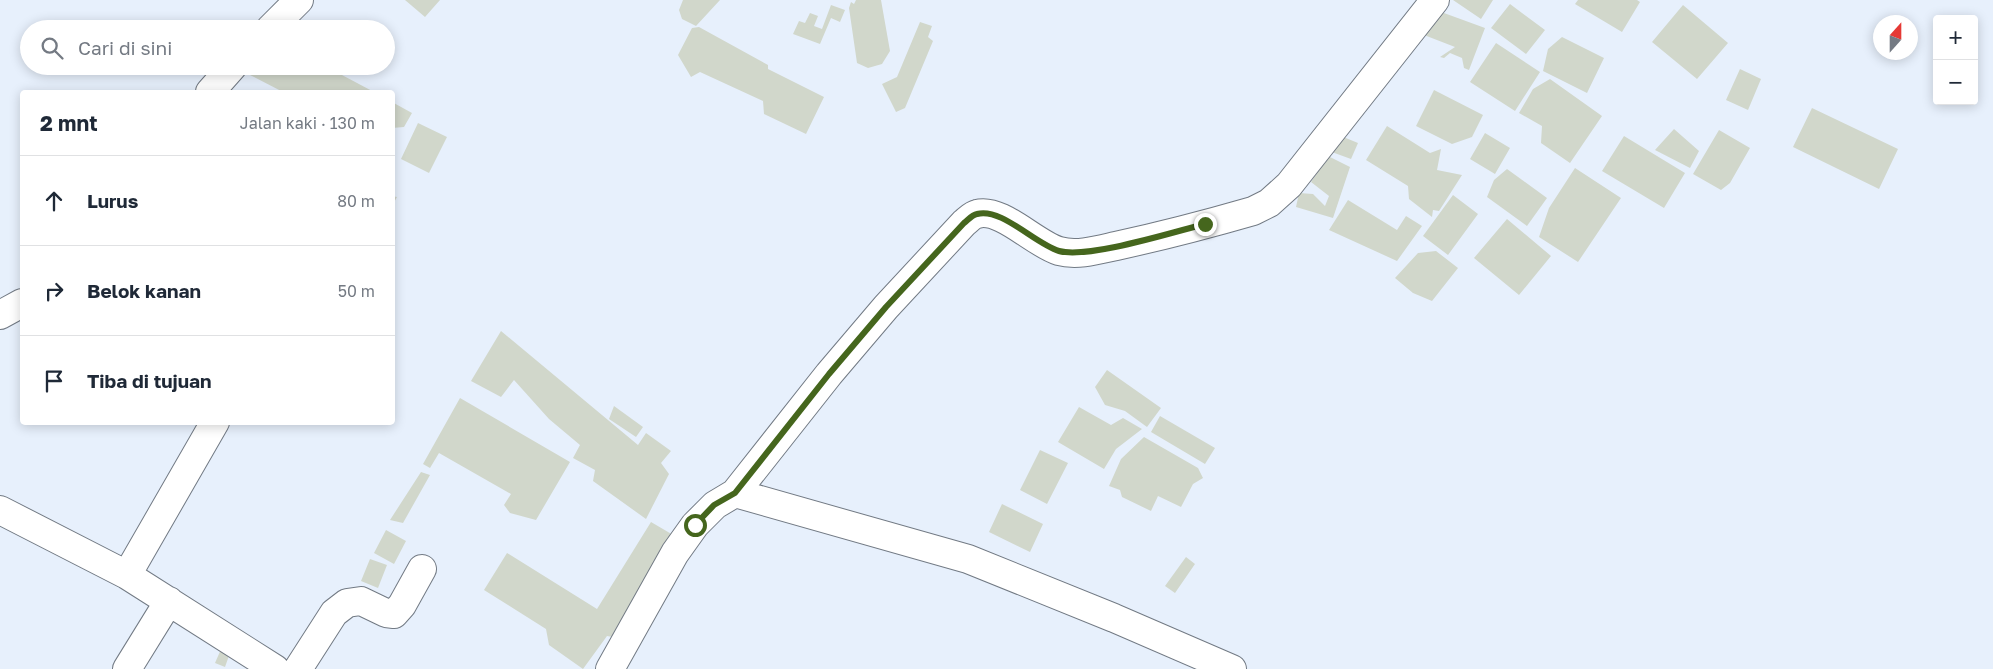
<!DOCTYPE html>
<html lang="id">
<head>
<meta charset="utf-8">
<style>
  :root { --surface:#fff; --page:#f2f2f3; --text:#1f2937; --muted:#747a83; --line:#e0e1e3 }
  body { margin:0; font-family:"Golos Text",sans-serif; background:var(--page); color:var(--text) }
  .controls { position:absolute; right:15px; top:15px; display:grid; overflow:hidden; border-radius:5px; box-shadow:0 2px 12px #0003 }
  .controls button { width:45px; height:45px; display:grid; place-items:center; padding:0; border:0; border-bottom:1px solid var(--line); background:var(--surface); color:var(--text); font:25px sans-serif }
  .compass { position:absolute; left:1873px; top:15px; width:45px; height:45px; border-radius:50%; background:var(--surface); box-shadow:0 2px 12px #0003; rotate:21deg }
  .stop { position:absolute; width:15px; height:15px; margin:-11px; border:4px solid #45661d; border-radius:50%; background:#fff }
  .stop.end { background:#45661d; border-color:#fff; box-shadow:0 1px 5px #0008 }
  .list { margin:0; padding:0; list-style:none }
  h2 { display:flex; justify-content:space-between; align-items:center; height:65px; margin:0; padding:0 20px; font-size:21px }
  h2 small { font-size:16px; font-weight:400; color:var(--muted) }
  .list li { display:grid; grid-template-columns:32px 1fr auto; gap:15px; align-items:center; box-sizing:border-box; height:90px; padding:0 20px; border-top:1px solid var(--line) }
  .list b { display:block; font-size:19px; white-space:nowrap }
  .list em { font-size:16px; font-style:normal; color:var(--muted) }
  .icon { flex:none; width:28px; height:28px; fill:none; stroke:currentColor; stroke-width:2; stroke-linecap:round; stroke-linejoin:round }
  .map { position:relative; flex:none; width:1993px; height:669px; overflow:hidden }
  .search { position:absolute; background:var(--surface); box-shadow:0 2px 12px #0003; left:20px; top:20px; width:375px; height:55px; display:flex; align-items:center; gap:12px; box-sizing:border-box; padding:0 18px; border-radius:28px; color:var(--muted); font-size:19px }
  .panel { position:absolute; background:var(--surface); box-shadow:0 2px 12px #0003; left:20px; top:90px; width:375px; height:335px; border-radius:5px }
  .map>svg:first-child { display:block }
  .building { fill:#d1d7cb }
  .lines { fill:none; stroke-linecap:round; stroke-linejoin:round }
  .minor-casing { stroke:#727a84; stroke-width:30 }
  .minor { stroke:#fff; stroke-width:28 }
  .route { stroke:#45661d; stroke-width:6 }
</style>
</head>
<body>
<div class="map">
<svg width="1993" height="669" viewBox="0 0 1993 669">
  <rect width="100%" height="100%" fill="#e7f0fc"/>
  <path class="building" d="M 405,0 L 440,0 L 425,17 Z
    M 683,0 L 720,0 L 696,26 L 682,19 L 679,10 Z
    M 856,0 L 881,0 L 890,51 L 882,64 L 868,68 L 857,63 L 849,8 L 851,2 L 854,4 Z
    M 1453,0 L 1493,0 L 1481,19 Z
    M 1578,0 L 1637,0 L 1640,2 L 1622,32 L 1575,4 Z
    M 1510,4 L 1545,30 L 1526,54 L 1491,28 Z
    M 831,5 L 845,10 L 840,22 L 831,18 L 820,44 L 793,34 L 799,21 L 805,23 L 810,13 L 818,16 L 814,26 L 822,29 Z
    M 1683,5 L 1728,43 L 1697,79 L 1652,42 Z
    M 1433,9 L 1485,28 L 1469,70 L 1464,68 L 1462,58 L 1450,53 L 1444,58 L 1440,57 L 1455,47 L 1424,35 Z
    M 920,22 L 932,26 L 928,37 L 933,41 L 905,108 L 896,112 L 882,84 L 897,77 Z
    M 699,27 L 768,65 L 768,69 L 824,97 L 806,134 L 764,114 L 763,101 L 700,72 L 691,77 L 678,55 L 692,28 Z
    M 1562,37 L 1604,58 L 1587,93 L 1543,71 L 1548,49 Z
    M 1496,43 L 1540,72 L 1515,111 L 1470,82 Z
    M 253,66 L 325,66 L 374,92 L 283,92 L 248,74 Z
    M 1740,69 L 1761,79 L 1748,110 L 1726,100 Z
    M 1550,79 L 1602,116 L 1570,163 L 1541,143 L 1542,126 L 1519,113 L 1533,89 Z
    M 1434,90 L 1483,115 L 1472,137 L 1452,144 L 1416,126 Z
    M 392,102 L 412,113 L 404,127 L 392,128 Z
    M 1812,108 L 1898,149 L 1879,189 L 1793,147 Z
    M 418,123 L 447,137 L 429,173 L 401,159 Z
    M 1387,126 L 1430,153 L 1441,149 L 1437,170 L 1462,175 L 1439,211 L 1433,210 L 1432,217 L 1409,199 L 1408,186 L 1366,160 Z
    M 1674,129 L 1699,151 L 1690,168 L 1655,150 Z
    M 1719,130 L 1750,148 L 1730,183 L 1721,190 L 1693,174 Z
    M 1485,133 L 1510,148 L 1495,174 L 1470,159 Z
    M 1336,134 L 1358,143 L 1351,159 L 1329,151 Z
    M 1624,136 L 1685,173 L 1664,208 L 1602,171 Z
    M 1328,156 L 1350,167 L 1333,218 L 1296,207 L 1299,193 L 1313,194 L 1325,206 L 1329,196 L 1311,182 Z
    M 1575,168 L 1621,198 L 1578,262 L 1539,237 L 1549,208 Z
    M 1507,169 L 1547,198 L 1527,226 L 1487,197 L 1494,180 Z
    M 1453,195 L 1478,214 L 1448,255 L 1423,236 Z
    M 392,196 L 397,197 L 392,206 Z
    M 1348,200 L 1397,230 L 1406,216 L 1422,226 L 1397,261 L 1329,230 Z
    M 1507,219 L 1551,256 L 1519,295 L 1474,258 Z
    M 1436,251 L 1458,268 L 1432,301 L 1413,293 L 1395,278 L 1418,253 Z
    M 501,331 L 638,445 L 646,433 L 671,451 L 661,463 L 669,474 L 646,519 L 593,481 L 595,470 L 573,458 L 580,445 L 549,419 L 514,380 L 501,397 L 471,381 Z
    M 1107,370 L 1161,408 L 1147,427 L 1125,411 L 1105,405 L 1095,387 Z
    M 460,398 L 570,462 L 536,520 L 510,513 L 504,505 L 511,494 L 439,453 L 430,468 L 423,464 Z
    M 614,406 L 643,427 L 636,437 L 609,419 Z
    M 1079,407 L 1111,425 L 1123,418 L 1142,429 L 1116,449 L 1104,469 L 1058,442 Z
    M 1160,416 L 1215,448 L 1205,464 L 1151,432 Z
    M 1144,437 L 1198,468 L 1203,478 L 1193,484 L 1181,507 L 1158,496 L 1151,511 L 1122,497 L 1120,490 L 1109,486 L 1121,459 Z
    M 1040,450 L 1068,463 L 1047,504 L 1020,490 Z
    M 421,472 L 430,475 L 403,523 L 390,520 Z
    M 1002,504 L 1043,524 L 1030,552 L 989,532 Z
    M 651,522 L 680,539 L 618,638 L 607,636 L 583,669 L 549,645 L 546,629 L 484,590 L 507,553 L 597,609 Z
    M 386,530 L 406,541 L 394,564 L 374,553 Z
    M 1186,557 L 1195,564 L 1175,593 L 1165,586 Z
    M 370,559 L 387,565 L 378,588 L 361,581 Z
    M 222,647 L 231,650 L 225,667 L 215,663 Z"/>
  <g class="lines">
    <g class="minor-casing">
      <path id="minor" d="M 270,29 L 299,0
        M 210,92 L 233,66
        M 0,315 L 22,303
        M 735,493 L 968,559 L 1114,618 L 1232,669
        M 0,510 L 127,575 L 275,669
        M 127,575 L 215,422
        M 127,669 L 169,601
        M 298,669 L 334,613 L 347,603 L 361,601 L 386,613 L 394,614 L 402,605 L 422,569
        M 610,669 L 675,553 L 695,525 L 715,505 L 735,493 L 829,374 L 886,307 L 964,223 C 968,220 972,215 977,214 C 1001,207 1035,244 1059,251 C 1077,256 1098,250 1116,246 C 1162,236 1208,224 1253,211 L 1269,203 L 1289,185 L 1435,0"/>
    </g>
    <use href="#minor" class="minor"/>
  </g>
  <g class="lines">
    <path class="route" d="M 695,525 L 714,505 L 735,493 L 829,374 L 886,307 L 964,223 C 968,220 972,215 977,214 C 1001,207 1035,244 1059,251 C 1088,259 1173,232 1205,224"/>
  </g>
</svg>
<div class="controls">
<button>+</button>
<button>−</button>
</div>
<svg class="compass" viewBox="-18 -18 36 36"><path d="M0-13l5 13h-10z" fill="#e53935"/><path d="M0 13l5-13h-10z" fill="#747a83"/></svg>
<div class="stop" style="left:695px;top:525px"></div>
<div class="stop end" style="left:1205px;top:224px"></div>
<div class="search"><svg class="icon" aria-label="search" viewBox="0 0 24 24"><circle cx="10" cy="10" r="6"/><path d="M15 15l6 6"/></svg>Cari di sini</div>
<section class="panel">
<h2>2 mnt<small>Jalan kaki · 130 m</small></h2>
<ul class="list">
<li><svg class="icon" aria-label="ahead" viewBox="0 0 24 24"><path d="M12 20V5M6 11l6-6 6 6"/></svg><div><b>Lurus</b></div><em>80 m</em></li>
<li><svg class="icon" aria-label="right" viewBox="0 0 24 24"><path d="M7 20v-9h11M14 6l5 5-5 5"/></svg><div><b>Belok kanan</b></div><em>50 m</em></li>
<li><svg class="icon" aria-label="arrive" viewBox="0 0 24 24"><path d="M6 21V4h12l-3 4 3 4H6"/></svg><div><b>Tiba di tujuan</b></div></li>
</ul>
</section>
</div>
</body>
</html>
